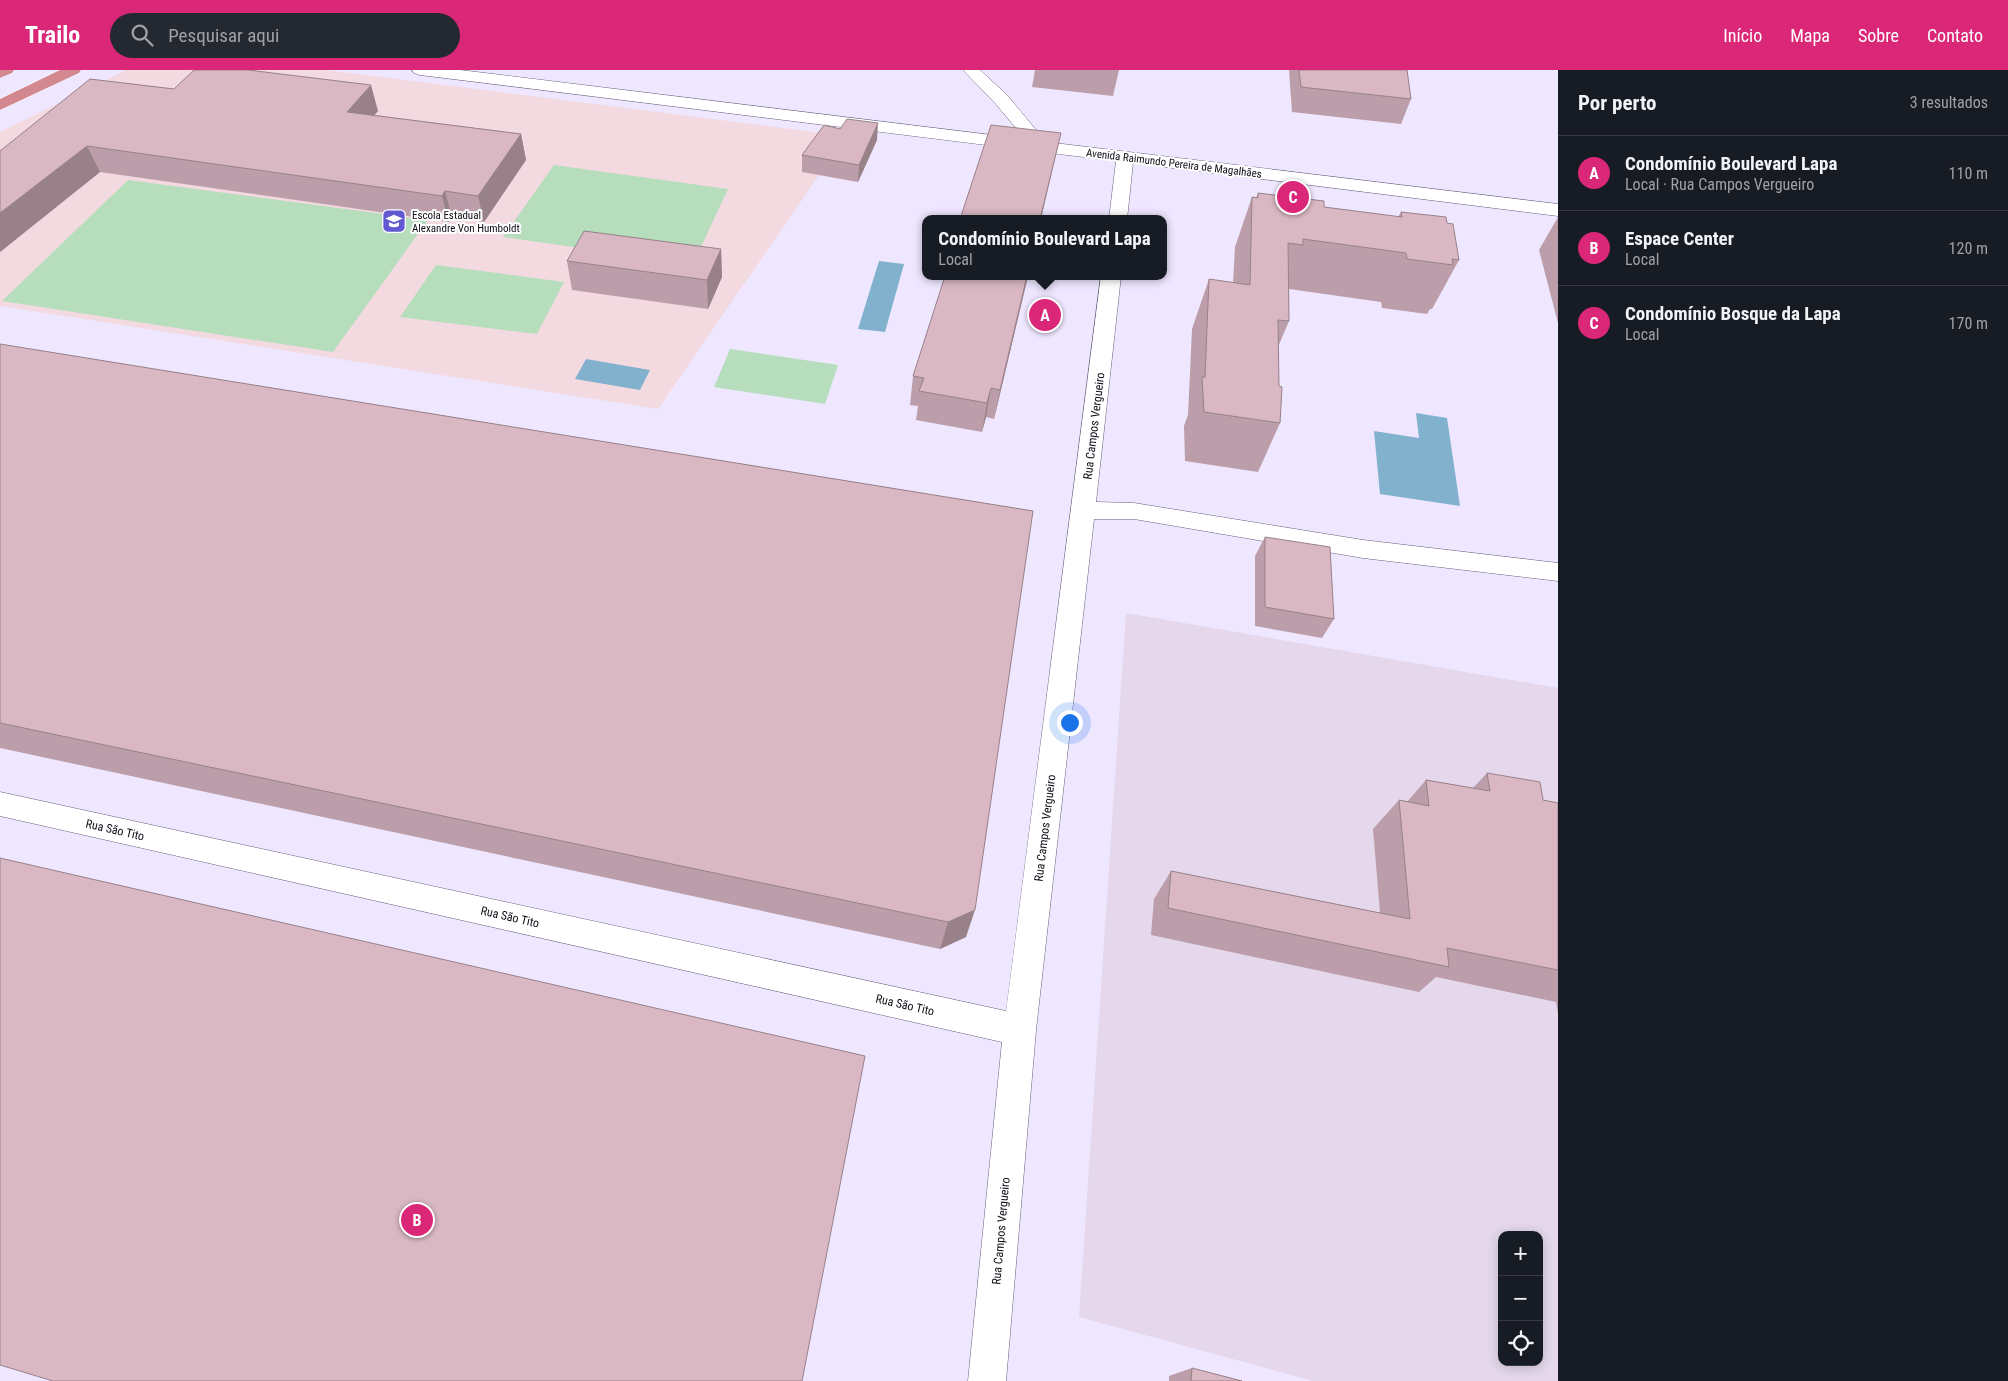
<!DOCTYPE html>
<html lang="pt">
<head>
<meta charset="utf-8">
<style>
  :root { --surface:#171b24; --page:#242831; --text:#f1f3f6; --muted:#9ea1a6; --line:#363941; --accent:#db2777 }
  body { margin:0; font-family:"Roboto Condensed",sans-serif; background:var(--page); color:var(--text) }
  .controls { position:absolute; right:15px; bottom:15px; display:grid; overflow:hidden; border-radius:10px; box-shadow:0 2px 12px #0003 }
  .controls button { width:45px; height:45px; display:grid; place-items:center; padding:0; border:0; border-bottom:1px solid var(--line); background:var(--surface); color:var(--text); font:25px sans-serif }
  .you { position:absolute; left:1069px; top:652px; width:18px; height:18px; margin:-12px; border:4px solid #fff; border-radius:50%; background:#1a73e8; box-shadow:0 0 0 8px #1a73e833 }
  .badge { display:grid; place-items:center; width:32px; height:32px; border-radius:50%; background:var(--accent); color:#fff; font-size:16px; font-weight:700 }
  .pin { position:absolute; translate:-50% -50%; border:2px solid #fff; box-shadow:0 1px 5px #0006 }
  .popup { position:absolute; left:922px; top:145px; width:245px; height:65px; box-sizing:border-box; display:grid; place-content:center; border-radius:10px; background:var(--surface); filter:drop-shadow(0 1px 4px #0005); font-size:16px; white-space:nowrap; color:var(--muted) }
  .popup b { font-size:19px; color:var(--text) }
  .popup::after { content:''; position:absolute; left:50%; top:100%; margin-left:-10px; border:10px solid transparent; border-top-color:var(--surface) }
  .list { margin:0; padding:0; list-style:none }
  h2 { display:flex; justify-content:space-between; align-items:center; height:65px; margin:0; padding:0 20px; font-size:21px }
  h2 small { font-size:16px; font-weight:400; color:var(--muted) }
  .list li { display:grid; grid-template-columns:32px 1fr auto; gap:15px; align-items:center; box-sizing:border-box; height:75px; padding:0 20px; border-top:1px solid var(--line) }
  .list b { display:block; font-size:19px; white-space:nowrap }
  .list p { margin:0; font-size:16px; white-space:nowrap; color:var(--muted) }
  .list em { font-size:16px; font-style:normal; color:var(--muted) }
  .icon { flex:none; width:28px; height:28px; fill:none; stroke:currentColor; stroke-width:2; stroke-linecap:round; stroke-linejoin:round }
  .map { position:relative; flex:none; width:1558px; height:1311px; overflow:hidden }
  header { display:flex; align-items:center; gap:30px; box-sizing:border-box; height:70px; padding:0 25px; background:var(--accent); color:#fff }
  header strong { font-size:24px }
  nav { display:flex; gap:28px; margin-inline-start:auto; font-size:18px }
  .search { width:350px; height:45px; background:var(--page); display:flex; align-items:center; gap:12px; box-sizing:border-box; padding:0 18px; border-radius:28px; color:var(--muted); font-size:19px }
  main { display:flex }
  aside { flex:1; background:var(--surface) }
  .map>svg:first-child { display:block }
  .industrial { fill:#e5d8ec; fill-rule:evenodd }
  .education { fill:#f3dae1 }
  .green { fill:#b6ddbc }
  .water { fill:#81b1cc }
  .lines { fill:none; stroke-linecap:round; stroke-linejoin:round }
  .minor-casing { stroke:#665e78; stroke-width:1 }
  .highway-casing { stroke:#fff; stroke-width:1 }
  .minor { fill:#fff; fill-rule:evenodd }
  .highway { fill:#d38890; fill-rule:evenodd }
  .wall { fill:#bb9ea9 }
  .shaded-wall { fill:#988189 }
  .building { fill:#d9b8c4; stroke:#988189 }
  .labels { text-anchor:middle; stroke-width:4; stroke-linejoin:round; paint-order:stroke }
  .far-street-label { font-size:11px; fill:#0f0c15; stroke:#fff }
  .far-poi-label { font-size:11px; fill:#0f0c15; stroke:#fff; text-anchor:start }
  .street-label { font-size:12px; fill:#0f0c15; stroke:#fff }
</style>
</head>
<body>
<header>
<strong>Trailo</strong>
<div class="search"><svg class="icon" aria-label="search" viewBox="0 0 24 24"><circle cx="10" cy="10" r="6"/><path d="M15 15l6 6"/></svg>Pesquisar aqui</div>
<nav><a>Início</a><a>Mapa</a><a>Sobre</a><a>Contato</a></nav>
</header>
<main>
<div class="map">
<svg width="1558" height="1311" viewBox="0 0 1558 1311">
  <rect width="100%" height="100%" fill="#eee7ff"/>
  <path class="industrial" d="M 1126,543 L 1558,618 L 1558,1311 L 1313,1311 L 1079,1247 ZM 1502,1165 L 1539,1165 L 1539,1292 L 1502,1292 Z"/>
  <path class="education" d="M 126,0 L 327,0 L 846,66 L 658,339 L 0,236 L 0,62 Z"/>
  <path class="green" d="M 554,95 L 728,119 L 693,194 L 503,167 Z
    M 128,110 L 428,150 L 333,282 L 2,231 Z
    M 436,195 L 564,212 L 537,264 L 400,247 Z
    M 730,279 L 838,295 L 825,334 L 714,317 Z"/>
  <path class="water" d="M 879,191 L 904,194 L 885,262 L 858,259 Z
    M 586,289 L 650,300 L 640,320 L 575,309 Z
    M 1416,343 L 1447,348 L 1460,436 L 1380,424 L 1374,361 L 1419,368 Z"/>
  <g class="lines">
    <g class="minor-casing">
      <path id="minor" d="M 412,0 L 460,0 L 1025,69 L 995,33 L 963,0 L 980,0 L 1007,25 L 1046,72 L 1558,134 L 1558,146 L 1133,93 L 1127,149 L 1109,149 L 1116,91 L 420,5 L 414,3 Z
        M 1101,206 L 1121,206 L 1096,432 L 1134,433 L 1363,470 L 1558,493 L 1558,511 L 1363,488 L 1134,449 L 1094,449 L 1036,960 L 1006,1311 L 968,1311 L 1002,972 L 0,746 L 0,722 L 1006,941 Z"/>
    </g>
    <g class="highway-casing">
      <path id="highway" d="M 0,0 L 14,0 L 12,3 L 0,8 Z
        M 60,0 L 81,0 L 79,3 L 0,40 L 0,29 Z"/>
    </g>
    <use href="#minor" class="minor"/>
    <use href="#highway" class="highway"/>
  </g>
  <path class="wall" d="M 1035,0 L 1119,0 L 1113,26 L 1032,17 Z
    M 1289,0 L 1407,0 L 1411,29 L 1401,54 L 1292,42 Z
    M 90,9 L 174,19 L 378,41 L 374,45 L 521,64 L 526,90 L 484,152 L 452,147 L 449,152 L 100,102 L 0,182 Z
    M 877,70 L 858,112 L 802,102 L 802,85 Z
    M 1258,123 L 1324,137 L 1398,147 L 1401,142 L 1447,153 L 1459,190 L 1432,239 L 1430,239 L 1427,244 L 1382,238 L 1381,232 L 1289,219 L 1289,251 L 1278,277 L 1280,353 L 1258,402 L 1185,391 L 1184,356 L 1188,345 L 1192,259 L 1209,209 L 1233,213 L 1235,177 L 1252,127 L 1256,128 Z
    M 1558,147 L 1558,253 L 1539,180 Z
    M 721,179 L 722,207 L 708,239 L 572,220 L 567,191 Z
    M 1028,206 L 994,349 L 986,347 L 982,362 L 916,350 L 918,336 L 910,335 L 913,306 Z
    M 0,274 L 1033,441 L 966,867 L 940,879 L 0,678 Z
    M 1265,467 L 1334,549 L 1322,568 L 1255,556 L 1255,486 Z
    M 1487,703 L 1543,730 L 1558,733 L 1558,944 L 1556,932 L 1436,907 L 1419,922 L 1151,865 L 1154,829 L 1171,801 L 1380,843 L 1373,759 L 1399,730 L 1407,732 L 1426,710 L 1473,718 Z
    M 1192,1298 L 1242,1311 L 1169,1311 L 1169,1306 Z"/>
  <path class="shaded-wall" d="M 371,15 L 378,41 L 355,67 L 347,42 Z
    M 878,53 L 877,70 L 858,112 L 859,95 Z
    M 1061,63 L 1041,149 L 1040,149 Z
    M 521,64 L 526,90 L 484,152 L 478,126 Z
    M 87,76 L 100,102 L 0,182 L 0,143 Z
    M 445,121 L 452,147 L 449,152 L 442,126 Z
    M 721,179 L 722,207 L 708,239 L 707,210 Z
    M 1027,206 L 1028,206 L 994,349 L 1000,320 Z
    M 991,318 L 986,347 L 982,362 L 987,333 Z
    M 975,840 L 966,867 L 940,879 L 948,852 Z"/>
  <path class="building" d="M 194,0 L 248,0 L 371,15 L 347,42 L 521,64 L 478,126 L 445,121 L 442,126 L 87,76 L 0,143 L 0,81 L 90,9 L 174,19 Z
    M 1299,0 L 1407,0 L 1411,29 L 1301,17 Z
    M 847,49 L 878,53 L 859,95 L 802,85 L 824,55 L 840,59 Z
    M 991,55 L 1061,63 L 1040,149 L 960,149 Z
    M 1258,123 L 1324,131 L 1324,137 L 1402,147 L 1401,142 L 1446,147 L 1447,153 L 1453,154 L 1459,190 L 1452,189 L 1453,195 L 1407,189 L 1406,183 L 1303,169 L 1303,175 L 1288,173 L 1289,251 L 1278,250 L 1279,316 L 1282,317 L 1280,353 L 1204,342 L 1202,307 L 1205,307 L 1209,209 L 1250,215 L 1252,127 L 1258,128 Z
    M 584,161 L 721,179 L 707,210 L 567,191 Z
    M 945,206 L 1027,206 L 1000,320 L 991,318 L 987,333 L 919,321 L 924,308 L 913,306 Z
    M 0,274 L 1033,441 L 975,840 L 948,852 L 0,653 Z
    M 1265,467 L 1330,477 L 1334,549 L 1265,537 Z
    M 1487,703 L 1540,712 L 1543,730 L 1558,733 L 1558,900 L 1447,878 L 1449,897 L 1168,838 L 1171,801 L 1410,849 L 1399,730 L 1429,736 L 1426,710 L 1490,721 Z
    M 0,788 L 865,986 L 802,1311 L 53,1311 L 0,1295 Z
    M 1192,1298 L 1242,1311 L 1191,1311 Z"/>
  <defs>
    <g id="school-square" transform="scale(1.25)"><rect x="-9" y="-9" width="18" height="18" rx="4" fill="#6259d2" stroke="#fff"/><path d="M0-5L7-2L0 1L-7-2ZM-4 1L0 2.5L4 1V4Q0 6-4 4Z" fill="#fff"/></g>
  </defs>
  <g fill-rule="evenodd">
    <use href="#school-square" x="394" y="151"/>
  </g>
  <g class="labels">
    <g class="far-street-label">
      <text transform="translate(1174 93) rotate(7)" y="4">Avenida Raimundo Pereira de Magalhães</text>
    </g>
    <g class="far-poi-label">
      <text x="412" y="149">Escola Estadual<tspan x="412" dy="13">Alexandre Von Humboldt</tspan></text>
    </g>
    <g class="street-label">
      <text transform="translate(1094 356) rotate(-83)" y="4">Rua Campos Vergueiro</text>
      <text transform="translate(1045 758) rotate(-83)" y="4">Rua Campos Vergueiro</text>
      <text transform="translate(115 760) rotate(13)" y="4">Rua São Tito</text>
      <text transform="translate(510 847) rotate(13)" y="4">Rua São Tito</text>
      <text transform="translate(905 935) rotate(13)" y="4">Rua São Tito</text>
      <text transform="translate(1001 1161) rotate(-85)" y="4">Rua Campos Vergueiro</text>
    </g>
  </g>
</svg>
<div class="controls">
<button>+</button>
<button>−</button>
<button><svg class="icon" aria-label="locate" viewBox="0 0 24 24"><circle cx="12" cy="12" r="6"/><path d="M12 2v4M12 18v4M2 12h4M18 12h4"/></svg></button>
</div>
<div class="you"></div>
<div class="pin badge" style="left:1045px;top:245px">A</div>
<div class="popup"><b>Condomínio Boulevard Lapa</b>Local</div>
<div class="pin badge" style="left:417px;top:1150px">B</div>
<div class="pin badge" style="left:1293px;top:127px">C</div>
</div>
<aside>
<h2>Por perto<small>3 resultados</small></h2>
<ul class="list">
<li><span class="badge">A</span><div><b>Condomínio Boulevard Lapa</b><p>Local · Rua Campos Vergueiro</p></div><em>110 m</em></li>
<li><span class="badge">B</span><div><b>Espace Center</b><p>Local</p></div><em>120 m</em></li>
<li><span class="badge">C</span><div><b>Condomínio Bosque da Lapa</b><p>Local</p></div><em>170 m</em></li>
</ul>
</aside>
</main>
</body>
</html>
